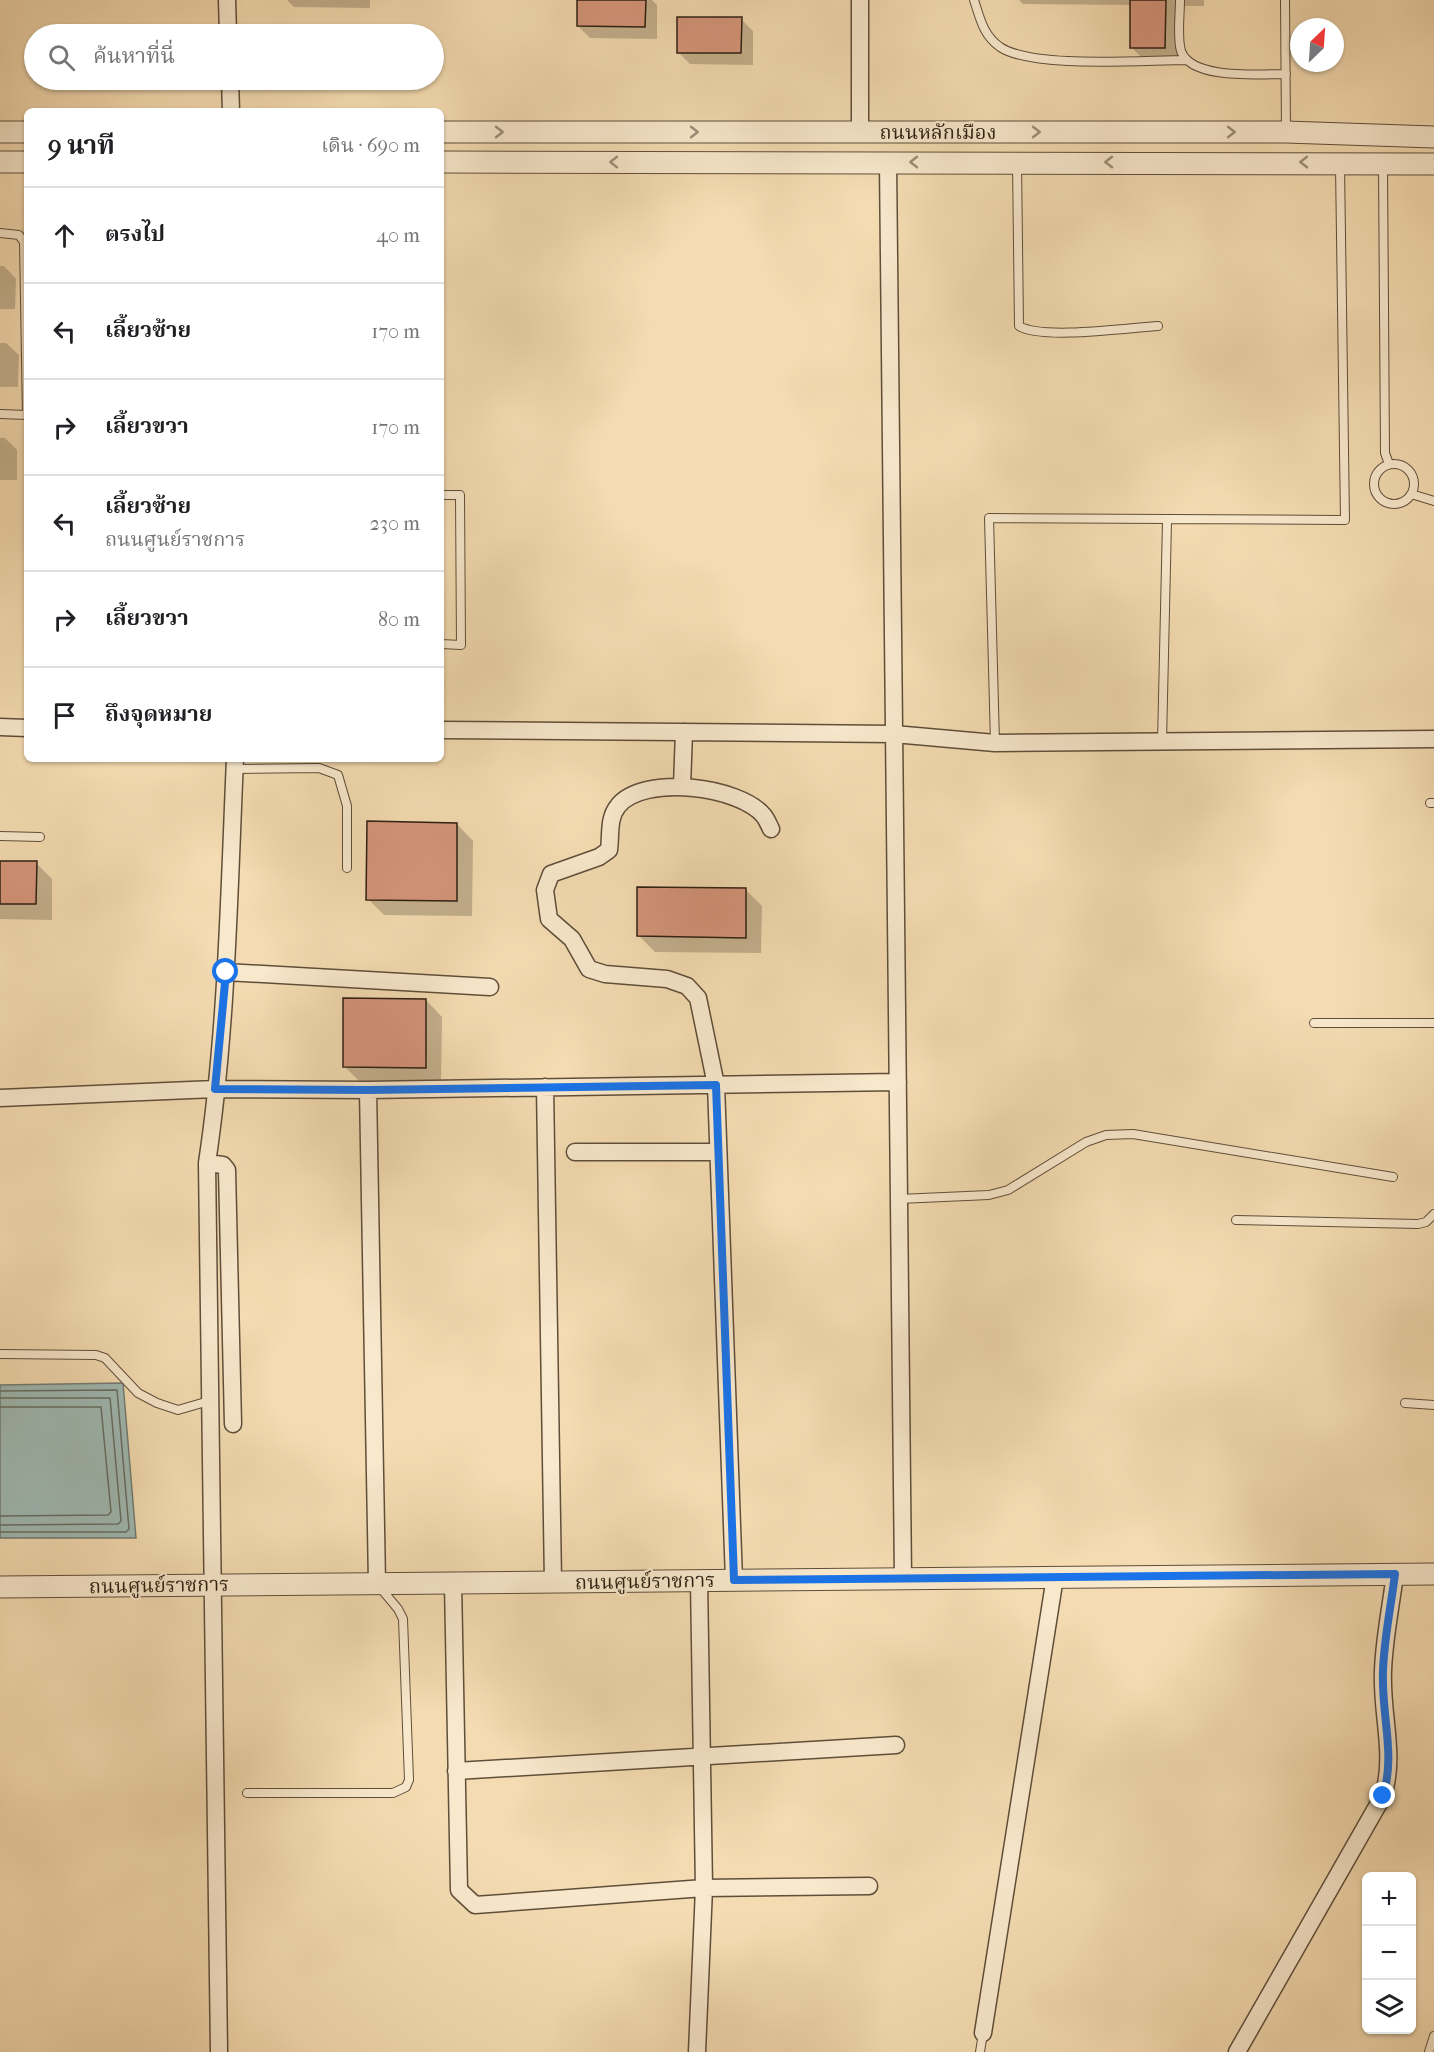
<!DOCTYPE html>
<html lang="th">
<head>
<meta charset="utf-8">
<style>
  :root { --surface:#fff; --page:#f6f6f6; --text:#202124; --muted:#757577; --line:#e0e0e0 }
  body { margin:0; font-family:"IM FELL French Canon","Noto Serif Thai",serif; background:var(--page); color:var(--text) }
  .controls { position:absolute; right:18px; bottom:18px; display:grid; overflow:hidden; border-radius:9px; box-shadow:0 2px 4px #0004 }
  .controls button { width:54px; height:54px; display:grid; place-items:center; padding:0; border:0; border-bottom:2px solid var(--line); background:var(--surface); color:var(--text); font:30px sans-serif }
  .compass { position:absolute; left:1290px; top:18px; width:54px; height:54px; border-radius:50%; background:var(--surface); box-shadow:0 2px 4px #0004; rotate:25deg }
  .stop { position:absolute; width:18px; height:18px; margin:-14px; border:4px solid #1a73e8; border-radius:50%; background:#fff }
  .stop.end { background:#1a73e8; border-color:#fff; box-shadow:0 2px 6px #0008 }
  .list { margin:0; padding:0; list-style:none }
  h2 { display:flex; justify-content:space-between; align-items:center; height:78px; margin:0; padding:0 24px; font-size:26px }
  h2 small { font-size:20px; font-weight:400; color:var(--muted) }
  .list li { display:grid; grid-template-columns:39px 1fr auto; gap:18px; align-items:center; box-sizing:border-box; height:96px; padding:0 24px; border-top:2px solid var(--line) }
  .list b { display:block; font-size:22px; white-space:nowrap }
  .list p { margin:0; font-size:20px; white-space:nowrap; color:var(--muted) }
  .list em { font-size:20px; font-style:normal; color:var(--muted) }
  .icon { flex:none; width:33px; height:33px; fill:none; stroke:currentColor; stroke-width:2; stroke-linecap:round; stroke-linejoin:round }
  .map { position:relative; flex:none; width:1434px; height:2052px; overflow:hidden }
  .search { position:absolute; background:var(--surface); box-shadow:0 2px 4px #0004; left:24px; top:24px; width:420px; height:66px; display:flex; align-items:center; gap:15px; box-sizing:border-box; padding:0 21px; border-radius:33px; color:var(--muted); font-size:22px }
  .panel { position:absolute; background:var(--surface); box-shadow:0 2px 4px #0004; left:24px; top:108px; width:420px; height:654px; border-radius:9px }
  .map>svg:first-child { display:block }
  .water { fill:#9eb9b3; stroke:#717b73; stroke-width:1.5 }
  .shadow { fill:#0003 }
  .lines { fill:none; stroke-linecap:round; stroke-linejoin:round }
  .shore { stroke:#666c62; stroke-width:1.5 }
  .building { fill:#d5957a; stroke:#2d1f12; stroke-width:1.5 }
  .service-casing { stroke:#5f4e3a; stroke-width:10 }
  .minor-casing { stroke:#5f4e3a; stroke-width:19 }
  .tertiary-casing { stroke:#5f4e3a; stroke-width:23 }
  .service { stroke:#f8e8cc; stroke-width:8 }
  .minor { stroke:#f8e8cc; stroke-width:16 }
  .tertiary { stroke:#f8e8cc; stroke-width:21 }
  .oneway { stroke:#9d8e78 }
  .route { stroke:#1a73e8; stroke-width:8 }
  .labels { text-anchor:middle; stroke-width:4.5; stroke-linejoin:round; paint-order:stroke }
  .street-label { font-size:20px; fill:#2d1f12; stroke:#f8e8cc }
</style>
</head>
<body>
<div class="map">
<svg width="1434" height="2052" viewBox="0 0 1434 2052">
  <rect width="100%" height="100%" fill="#f4dbb1"/>
  <filter id="stains"><feTurbulence type="fractalNoise" baseFrequency=".00333" numOctaves="4"/><feColorMatrix values="0 0 0 0 .2 0 0 0 0 .09 0 0 0 0 .02 0 0 0 .5 -.17"/></filter>
  <radialGradient id="worn" r=".72"><stop offset=".6" stop-color="#630" stop-opacity="0"/><stop offset="1" stop-color="#630" stop-opacity=".3"/></radialGradient>
  <path class="water" d="M 123,1383 L 136,1538 L 0,1538 L 0,1385 Z"/>
  <path class="shadow" d="M 287,0 L 370,0 L 370,8 L 294,7 Z
    M 578,0 L 652,0 L 657,5 L 657,39 L 590,38 L 578,26 Z
    M 1019,0 L 1204,0 L 1204,6 L 1181,6 L 1181,64 L 1147,63 L 1131,47 L 1131,5 L 1023,4 Z
    M 741,19 L 753,31 L 753,65 L 690,64 L 678,52 Z
    M 0,266 L 4,266 L 16,279 L 15,309 L 0,309 Z
    M 0,343 L 6,343 L 19,355 L 18,387 L 0,387 Z
    M 0,438 L 5,438 L 17,450 L 17,480 L 0,480 Z
    M 457,824 L 473,841 L 472,916 L 384,915 L 368,899 Z
    M 0,862 L 36,863 L 52,879 L 52,920 L 0,919 Z
    M 746,890 L 762,906 L 761,953 L 655,952 L 638,935 Z
    M 426,1000 L 442,1017 L 441,1083 L 360,1082 L 344,1066 Z"/>
  <g class="lines">
    <path class="shore" d="M 0,1391 L 117,1390 L 129,1529 L 126,1532 L 0,1532
      M 0,1398 L 110,1398 L 121,1521 L 118,1524 L 0,1525
      M 0,1407 L 101,1407 L 111,1512 L 108,1515 L 0,1516"/>
  </g>
  <path class="building" d="M 577,0 L 646,0 L 645,27 L 577,26 Z
    M 1130,0 L 1166,0 L 1165,48 L 1130,48 Z
    M 677,17 L 742,17 L 741,53 L 677,53 Z
    M 367,821 L 457,823 L 457,901 L 366,900 Z
    M 0,861 L 37,861 L 36,904 L 0,904 Z
    M 637,887 L 746,888 L 746,938 L 637,936 Z
    M 343,998 L 426,999 L 426,1068 L 343,1067 Z"/>
  <g class="lines">
    <g class="service-casing">
      <path id="service" d="M 974,0 C 980,18 983,35 1000,47 C 1033,69 1143,60 1186,60
        M 1180,0 C 1180,15 1177,37 1181,51 C 1191,80 1260,74 1286,74
        M 1285,0 L 1286,132
        M 1017,162 L 1019,326 C 1042,340 1127,328 1158,326
        M 1383,165 L 1385,453 L 1389,464
        M 0,233 L 19,235 L 24,242 L 27,415 L 0,414
        M1374 484a20 20 0 1 1 40 0a20 20 0 1 1-40 0Z
        M 1411,494 L 1434,501
        M 441,495 L 460,495 L 461,645 L 441,644
        M 1162,742 L 1167,521
        M 995,743 L 989,518 L 1345,520 L 1340,165
        M 235,769 L 319,768 L 338,775 L 347,806 L 347,868
        M 1430,803 L 1434,803
        M 0,836 L 40,837
        M 1314,1023 L 1434,1023
        M 899,1199 L 989,1195 L 1008,1190 L 1086,1142 L 1106,1135 L 1133,1134 L 1393,1177
        M 1236,1220 L 1418,1224 L 1426,1222 L 1434,1214
        M 0,1354 L 96,1355 L 105,1358 L 138,1393 L 157,1403 L 178,1410 L 209,1401
        M 1405,1403 L 1434,1405
        M 247,1793 L 393,1793 L 406,1787 L 409,1780 L 403,1619 L 398,1609 L 378,1585
        M 980,2052 L 983,2033
        M 1429,2052 L 1434,2036"/>
    </g>
    <g class="minor-casing">
      <path id="minor" d="M 227,0 L 228,34
        M 860,0 L 860,132
        M 230,80 L 231,111
        M 888,162 L 903,1579
        M 0,727 L 27,728
        M 441,730 L 894,734 L 995,743 L 1434,739
        M 682,786 L 684,732
        M 226,972 L 490,987
        M 545,1087 L 553,1582
        M 368,1090 L 377,1583
        M 0,1098 L 215,1089 L 368,1090 L 898,1082
        M 575,1152 L 718,1152
        M 207,1163 L 223,1165 L 227,1170 L 233,1424
        M 734,1580 L 716,1085 L 698,998 L 687,986 L 667,979 L 605,974 L 589,969 L 572,939 L 549,919 L 545,890 L 551,874 L 599,857 L 609,850 C 611,835 608,818 618,806 C 643,774 740,786 764,816 C 767,820 769,825 771,829
        M 453,1583 L 459,1890 L 475,1905 L 704,1888 L 869,1886
        M 456,1771 L 896,1745
        M 983,2033 L 1055,1577
        M 219,2052 L 207,1163 C 227,1030 229,893 235,759
        M 697,2052 L 704,1888 L 699,1581
        M 1237,2052 L 1383,1796 C 1396,1754 1381,1715 1383,1671 C 1384,1639 1391,1606 1395,1574"/>
    </g>
    <g class="tertiary-casing">
      <path id="tertiary" d="M 0,132 L 27,132
        M 441,132 L 1286,132 L 1434,137
        M 0,162 L 27,162
        M 441,162 L 1434,164
        M 0,1587 L 1434,1574"/>
    </g>
    <use href="#service" class="service"/>
    <use href="#minor" class="minor"/>
    <use href="#tertiary" class="tertiary"/>
  </g>
  <defs><path id="oneway-chevron" d="M-2-3.5L2.5 0L-2 3.5" fill="none" stroke-width="1.6" stroke-linecap="round" stroke-linejoin="round" transform="scale(1.5)"/></defs>
  <g class="oneway">
    <use href="#oneway-chevron" transform="translate(499 132)"/>
    <use href="#oneway-chevron" transform="translate(694 132)"/>
    <use href="#oneway-chevron" transform="translate(1036 132)"/>
    <use href="#oneway-chevron" transform="translate(1231 132)"/>
    <use href="#oneway-chevron" transform="translate(614 162) rotate(-180)"/>
    <use href="#oneway-chevron" transform="translate(914 162) rotate(-180)"/>
    <use href="#oneway-chevron" transform="translate(1109 162) rotate(180)"/>
    <use href="#oneway-chevron" transform="translate(1304 162) rotate(180)"/>
  </g>
  <g class="lines">
    <path class="route" d="M 226,972 L 215,1089 L 368,1090 L 716,1085 L 734,1580 L 1395,1574 C 1391,1606 1384,1639 1383,1671 C 1381,1715 1396,1754 1383,1796"/>
  </g>
  <g class="labels">
    <g class="street-label">
      <text x="938" y="139">ถนนหลักเมือง</text>
      <text transform="translate(645 1581) rotate(-1)" y="7">ถนนศูนย์ราชการ</text>
      <text transform="translate(159 1585) rotate(-1)" y="7">ถนนศูนย์ราชการ</text>
    </g>
  </g>
  <rect width="100%" height="100%" filter="url(#stains)"/>
  <rect width="100%" height="100%" fill="url(#worn)"/>
</svg>
<div class="controls">
<button>+</button>
<button>−</button>
<button><svg class="icon" aria-label="layers" viewBox="0 0 24 24"><path d="M12 4l9 5-9 5-9-5zM3 14l9 5 9-5"/></svg></button>
</div>
<svg class="compass" viewBox="-18 -18 36 36"><path d="M0-13l5 13h-10z" fill="#e53935"/><path d="M0 13l5-13h-10z" fill="#757577"/></svg>
<div class="stop" style="left:226px;top:972px"></div>
<div class="stop end" style="left:1383px;top:1796px"></div>
<div class="search"><svg class="icon" aria-label="search" viewBox="0 0 24 24"><circle cx="10" cy="10" r="6"/><path d="M15 15l6 6"/></svg>ค้นหาที่นี่</div>
<section class="panel">
<h2>9 นาที<small>เดิน · 690 m</small></h2>
<ul class="list">
<li><svg class="icon" aria-label="ahead" viewBox="0 0 24 24"><path d="M12 20V5M6 11l6-6 6 6"/></svg><div><b>ตรงไป</b></div><em>40 m</em></li>
<li><svg class="icon" aria-label="left" viewBox="0 0 24 24"><path d="M17 20v-9H6M10 6l-5 5 5 5"/></svg><div><b>เลี้ยวซ้าย</b></div><em>170 m</em></li>
<li><svg class="icon" aria-label="right" viewBox="0 0 24 24"><path d="M7 20v-9h11M14 6l5 5-5 5"/></svg><div><b>เลี้ยวขวา</b></div><em>170 m</em></li>
<li><svg class="icon" aria-label="left" viewBox="0 0 24 24"><path d="M17 20v-9H6M10 6l-5 5 5 5"/></svg><div><b>เลี้ยวซ้าย</b><p>ถนนศูนย์ราชการ</p></div><em>230 m</em></li>
<li><svg class="icon" aria-label="right" viewBox="0 0 24 24"><path d="M7 20v-9h11M14 6l5 5-5 5"/></svg><div><b>เลี้ยวขวา</b></div><em>80 m</em></li>
<li><svg class="icon" aria-label="arrive" viewBox="0 0 24 24"><path d="M6 21V4h12l-3 4 3 4H6"/></svg><div><b>ถึงจุดหมาย</b></div></li>
</ul>
</section>
</div>
</body>
</html>
